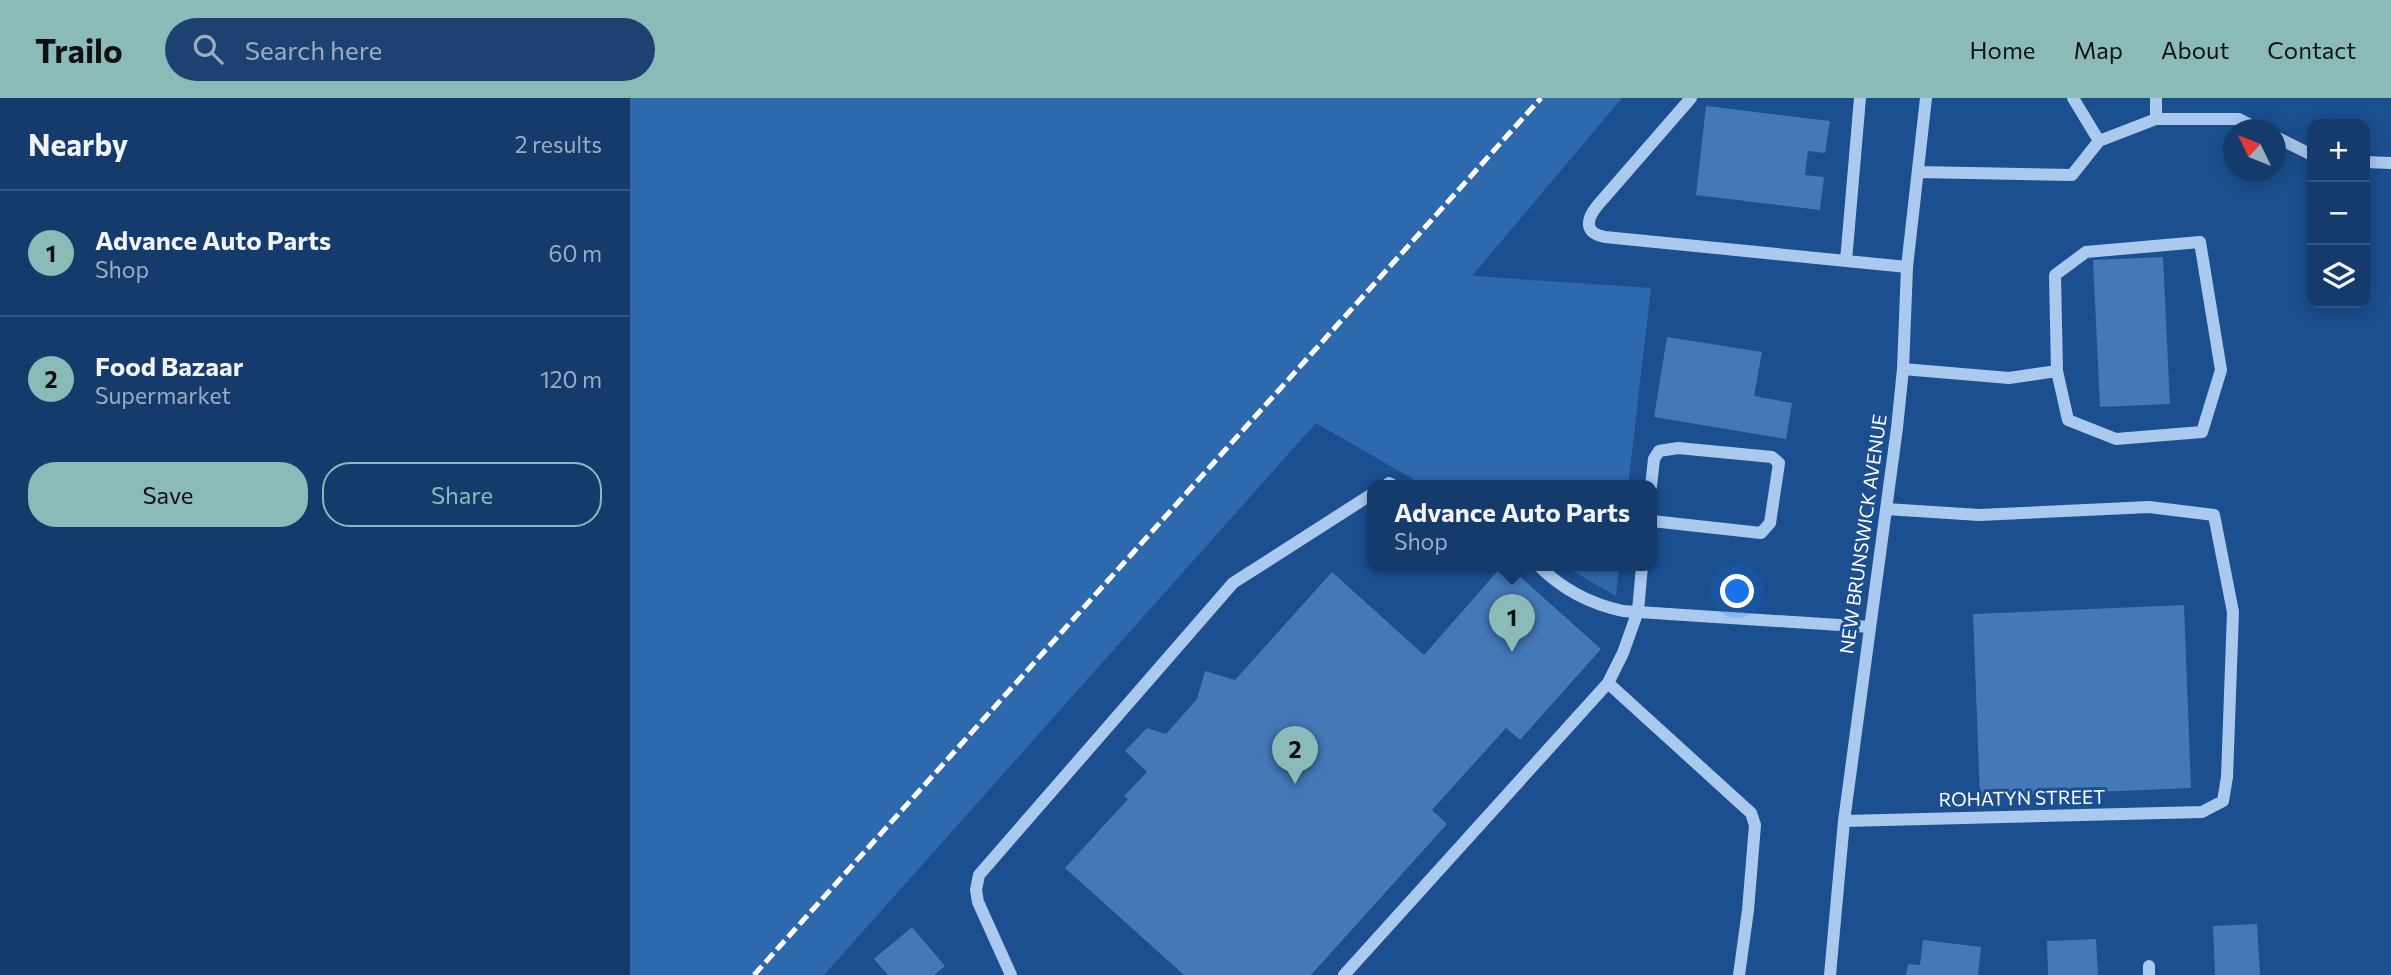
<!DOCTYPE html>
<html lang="en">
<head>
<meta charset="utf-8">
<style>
  :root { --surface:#143b6b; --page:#1d4271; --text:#f1f3f6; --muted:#9dadc1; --line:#33557e; --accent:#8bbbb9 }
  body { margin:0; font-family:Commissioner,sans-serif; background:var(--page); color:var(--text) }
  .controls { position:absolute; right:21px; top:21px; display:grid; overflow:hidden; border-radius:14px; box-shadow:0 4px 18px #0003 }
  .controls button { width:63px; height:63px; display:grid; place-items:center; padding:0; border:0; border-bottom:2px solid var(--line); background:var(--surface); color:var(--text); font:35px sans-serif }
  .compass { position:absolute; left:1593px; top:21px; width:63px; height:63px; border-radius:50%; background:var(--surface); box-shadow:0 4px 18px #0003; rotate:313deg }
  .you { position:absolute; left:1108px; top:494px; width:24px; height:24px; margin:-18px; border:5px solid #fff; border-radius:50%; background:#1a73e8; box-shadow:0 0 0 10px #1a73e833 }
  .badge { display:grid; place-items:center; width:46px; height:46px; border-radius:50%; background:var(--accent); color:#111; font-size:23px; font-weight:700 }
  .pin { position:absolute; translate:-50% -58px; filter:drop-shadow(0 2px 4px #0008) }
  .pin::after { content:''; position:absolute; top:37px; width:24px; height:21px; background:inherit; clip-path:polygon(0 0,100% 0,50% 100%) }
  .popup { position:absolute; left:737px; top:382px; width:290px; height:91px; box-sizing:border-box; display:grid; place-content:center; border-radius:14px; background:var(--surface); filter:drop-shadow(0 2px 5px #0005); font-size:23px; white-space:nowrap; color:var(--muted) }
  .popup b { font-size:26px; color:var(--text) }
  .popup::after { content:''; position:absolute; left:50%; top:100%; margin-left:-14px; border:14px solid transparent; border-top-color:var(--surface) }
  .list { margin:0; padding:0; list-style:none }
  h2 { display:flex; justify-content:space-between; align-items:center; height:91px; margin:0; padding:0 28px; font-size:30px }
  h2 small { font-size:23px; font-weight:400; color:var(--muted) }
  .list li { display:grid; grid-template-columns:46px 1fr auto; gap:21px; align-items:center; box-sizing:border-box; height:126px; padding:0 28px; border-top:2px solid var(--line) }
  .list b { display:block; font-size:26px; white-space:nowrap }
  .list p { margin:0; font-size:23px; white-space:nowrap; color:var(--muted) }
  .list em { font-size:23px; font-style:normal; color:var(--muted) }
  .actions { display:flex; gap:14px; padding:21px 28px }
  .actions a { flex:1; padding:16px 0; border:2px solid var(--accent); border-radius:28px; text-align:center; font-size:24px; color:var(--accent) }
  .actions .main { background:var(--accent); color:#111 }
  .icon { flex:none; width:38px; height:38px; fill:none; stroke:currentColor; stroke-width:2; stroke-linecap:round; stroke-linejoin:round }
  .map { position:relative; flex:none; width:1761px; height:877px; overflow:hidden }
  header { display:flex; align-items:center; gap:42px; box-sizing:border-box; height:98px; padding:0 35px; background:var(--accent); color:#111 }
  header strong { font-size:33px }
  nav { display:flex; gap:38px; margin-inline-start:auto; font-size:24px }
  .search { width:490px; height:63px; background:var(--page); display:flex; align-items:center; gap:18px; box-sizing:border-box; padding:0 24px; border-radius:38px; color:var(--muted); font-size:26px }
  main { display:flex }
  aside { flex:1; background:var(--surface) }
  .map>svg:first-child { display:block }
  .green { fill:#2e69ad }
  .building { fill:#4478b7 }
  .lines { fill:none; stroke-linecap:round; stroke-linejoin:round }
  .minor { stroke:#a9c9ee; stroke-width:12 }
  .rail { stroke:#fff; stroke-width:5; stroke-dasharray:12 5; stroke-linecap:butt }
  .labels { text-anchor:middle; stroke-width:6; stroke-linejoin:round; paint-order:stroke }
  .street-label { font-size:19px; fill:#fff; stroke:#1b4f8f }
</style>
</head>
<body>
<header>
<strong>Trailo</strong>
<div class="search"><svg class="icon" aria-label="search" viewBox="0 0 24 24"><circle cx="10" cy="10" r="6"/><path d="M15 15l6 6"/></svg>Search here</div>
<nav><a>Home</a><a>Map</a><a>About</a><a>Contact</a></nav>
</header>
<main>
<aside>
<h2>Nearby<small>2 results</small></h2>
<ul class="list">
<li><span class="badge">1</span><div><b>Advance Auto Parts</b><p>Shop</p></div><em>60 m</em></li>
<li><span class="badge">2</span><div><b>Food Bazaar</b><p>Supermarket</p></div><em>120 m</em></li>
</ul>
<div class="actions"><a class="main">Save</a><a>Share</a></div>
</aside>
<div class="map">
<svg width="1761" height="877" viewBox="0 0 1761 877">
  <rect width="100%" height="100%" fill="#1b4f8f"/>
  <path class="green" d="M 0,0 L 992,0 L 842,178 L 1021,190 L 998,388 L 795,388 L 686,325 L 194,877 L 0,877 Z
    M 934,468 L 989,468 L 986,498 Z"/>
  <path class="building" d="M 1076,8 L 1200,23 L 1195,55 L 1178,53 L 1175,77 L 1194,79 L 1190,112 L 1066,97 Z
    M 1533,159 L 1540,306 L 1470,309 L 1463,162 Z
    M 1037,239 L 1132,254 L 1124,298 L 1162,305 L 1156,341 L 1024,319 Z
    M 872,468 L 878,468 L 971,551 L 890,642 L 876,630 L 802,712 L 817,726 L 681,877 L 554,877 L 435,770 L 498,701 L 494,698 L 517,674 L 495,653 L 517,630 L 536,636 L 567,601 L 575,573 L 605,582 L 702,474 L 794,557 Z
    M 1554,507 L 1561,690 L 1350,699 L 1343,516 Z
    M 1627,826 L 1630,877 L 1585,877 L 1583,828 Z
    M 282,829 L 315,868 L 304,877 L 258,877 L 244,861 Z
    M 1466,841 L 1468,877 L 1418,877 L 1417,843 Z
    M 1293,842 L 1351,849 L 1348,877 L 1276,877 L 1278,866 L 1290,867 Z"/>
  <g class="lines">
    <path class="minor" d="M 1061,0 L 967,108 C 956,122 954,135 975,139 L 1277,169
      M 1443,0 L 1469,43
      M 1526,0 L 1526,21
      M 1646,39 L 1682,57
      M 1735,64 L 1761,65
      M 1288,74 L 1442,77 L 1469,43 L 1526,21 L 1609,21 L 1630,32
      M 1216,163 L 1230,0
      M 1273,271 L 1379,280 L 1427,273 L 1425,177 L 1456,154 L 1570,144 L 1591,272 L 1572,334 L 1486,341 L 1438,322 L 1427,273
      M 755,388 L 759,385 L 765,388
      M 1021,388 L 1024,361 L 1029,353 L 1048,350 L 1142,359 L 1149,365 L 1140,425 L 1131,435 L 1022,423
      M 909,468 C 933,492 960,506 993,513 L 1240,529
      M 1012,468 L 1008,513 L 993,555 L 978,585 L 1121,715 L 1125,727 L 1118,812 L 1109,877
      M 1214,723 L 1572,714 L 1593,703 L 1597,679 L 1603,514 L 1584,417 L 1519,409 L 1349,417 L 1256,411
      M 1519,868 L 1519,877
      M 381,877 L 348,804 L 346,792 L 349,777 L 603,485 L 742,396
      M 714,877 L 978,585
      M 1200,877 L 1214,723 L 1267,330 L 1273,271 L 1277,169 L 1296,0"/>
    <path class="rail" d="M 124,877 L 911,0"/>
  </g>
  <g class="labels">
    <g class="street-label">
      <text transform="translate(1233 436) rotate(-82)" y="7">NEW BRUNSWICK AVENUE</text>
      <text transform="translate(1392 700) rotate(-1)" y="7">ROHATYN STREET</text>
    </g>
  </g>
</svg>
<div class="controls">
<button>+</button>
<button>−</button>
<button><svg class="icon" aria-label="layers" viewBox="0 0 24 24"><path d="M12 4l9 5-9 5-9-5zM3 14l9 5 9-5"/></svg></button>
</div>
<svg class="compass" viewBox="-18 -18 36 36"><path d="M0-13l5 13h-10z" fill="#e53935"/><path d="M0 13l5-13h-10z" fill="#9dadc1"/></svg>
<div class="you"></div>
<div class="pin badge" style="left:882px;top:554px">1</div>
<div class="popup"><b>Advance Auto Parts</b>Shop</div>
<div class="pin badge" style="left:665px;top:686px">2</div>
</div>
</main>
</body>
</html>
